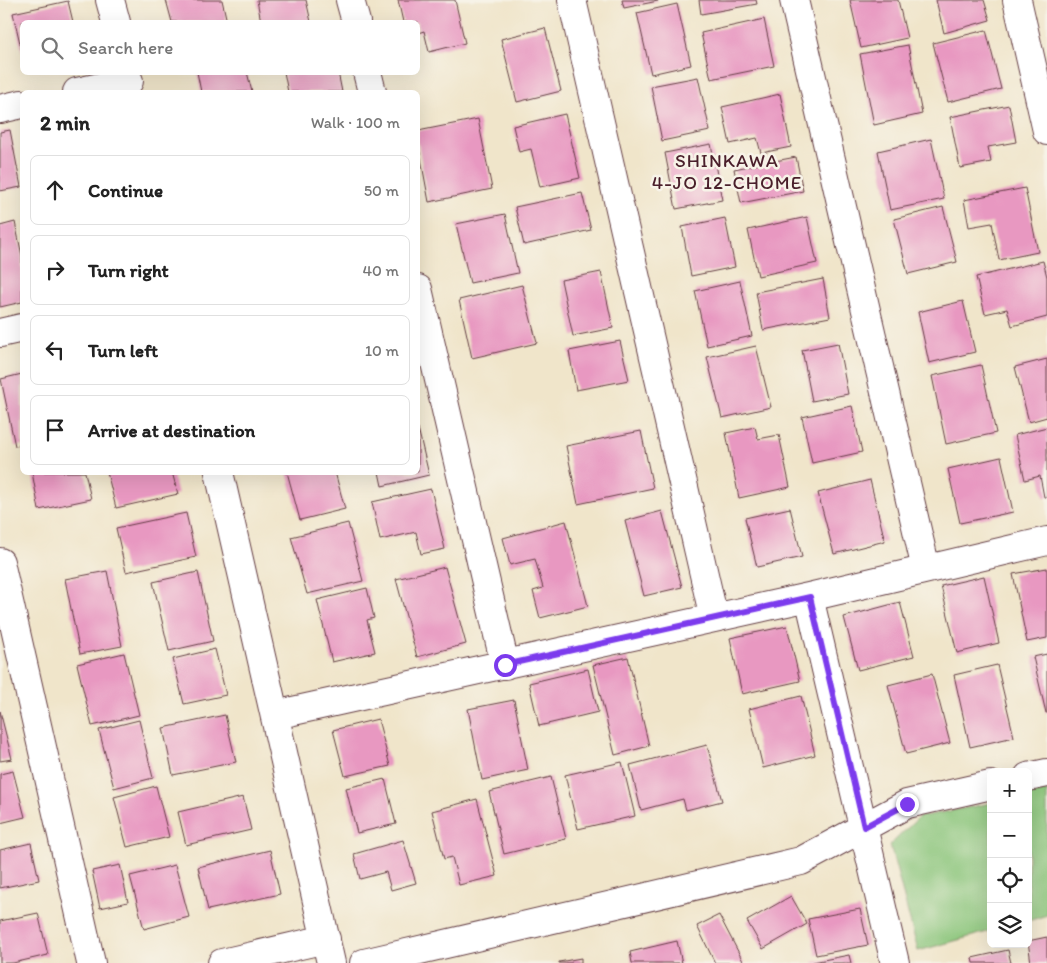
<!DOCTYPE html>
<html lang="en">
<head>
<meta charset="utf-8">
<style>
  :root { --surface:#fff; --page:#f2f2f2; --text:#222; --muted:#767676; --line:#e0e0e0 }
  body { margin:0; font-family:Itim,sans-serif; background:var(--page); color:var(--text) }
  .controls { position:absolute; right:15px; bottom:15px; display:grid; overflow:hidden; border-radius:8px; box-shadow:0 5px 20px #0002 }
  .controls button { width:45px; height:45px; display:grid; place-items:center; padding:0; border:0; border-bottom:1px solid var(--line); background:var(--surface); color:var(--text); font:25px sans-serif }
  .stop { position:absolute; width:15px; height:15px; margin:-11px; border:4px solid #7c3aed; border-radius:50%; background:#fff }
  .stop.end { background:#7c3aed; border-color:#fff; box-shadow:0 1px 5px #0008 }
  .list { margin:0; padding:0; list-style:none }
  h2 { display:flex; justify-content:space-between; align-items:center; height:65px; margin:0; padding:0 20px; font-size:21px }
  h2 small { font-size:16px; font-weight:400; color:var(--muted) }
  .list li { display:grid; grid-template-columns:32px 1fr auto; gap:15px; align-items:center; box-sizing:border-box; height:70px; margin:0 10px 10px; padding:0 10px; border:1px solid var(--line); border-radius:8px }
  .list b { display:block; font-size:19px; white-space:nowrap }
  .list em { font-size:16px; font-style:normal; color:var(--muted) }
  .icon { flex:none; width:28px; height:28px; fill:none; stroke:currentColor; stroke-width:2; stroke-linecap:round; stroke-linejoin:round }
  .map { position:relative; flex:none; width:1047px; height:963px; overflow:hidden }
  .search { position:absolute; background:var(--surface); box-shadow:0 5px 20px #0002; left:20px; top:20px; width:400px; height:55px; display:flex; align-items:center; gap:12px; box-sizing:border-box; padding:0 18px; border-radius:8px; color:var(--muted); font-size:19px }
  .panel { position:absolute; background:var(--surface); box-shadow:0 5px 20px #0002; left:20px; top:90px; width:400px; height:385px; border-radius:8px }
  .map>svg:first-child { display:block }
  .green { fill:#8ac57a; stroke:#6a7252 }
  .building { fill:#e898c1 }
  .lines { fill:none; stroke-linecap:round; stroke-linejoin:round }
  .street-casing { stroke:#633d43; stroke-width:30 }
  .street { stroke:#fff; stroke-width:28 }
  .route { stroke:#7c3aed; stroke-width:6 }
  .labels { text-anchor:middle; stroke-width:5; stroke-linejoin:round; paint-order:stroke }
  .neighbourhood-label { font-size:19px; letter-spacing:1px; fill:#4a1f2b; stroke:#f7f3e8 }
</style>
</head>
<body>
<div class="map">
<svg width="1047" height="963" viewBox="0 0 1047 963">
  <rect width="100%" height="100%" fill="#f7f3e8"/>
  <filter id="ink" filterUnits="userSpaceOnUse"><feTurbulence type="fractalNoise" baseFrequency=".02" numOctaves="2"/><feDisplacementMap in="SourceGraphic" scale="10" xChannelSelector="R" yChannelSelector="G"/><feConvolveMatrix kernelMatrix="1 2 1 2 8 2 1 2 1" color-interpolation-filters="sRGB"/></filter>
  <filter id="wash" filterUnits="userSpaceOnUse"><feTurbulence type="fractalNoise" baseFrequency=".0096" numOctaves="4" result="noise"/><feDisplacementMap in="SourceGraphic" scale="20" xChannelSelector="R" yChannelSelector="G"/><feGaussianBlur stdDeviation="1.12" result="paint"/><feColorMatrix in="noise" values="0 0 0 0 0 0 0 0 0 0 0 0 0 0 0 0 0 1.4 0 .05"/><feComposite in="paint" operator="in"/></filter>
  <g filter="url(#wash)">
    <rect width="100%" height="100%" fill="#f0e5ca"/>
    <path class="green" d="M 1047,791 L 1047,915 L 1028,921 L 1028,795 Z
      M 991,803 L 991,931 L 918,951 L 890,845 L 919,817 Z"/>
    <g id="blocks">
      <path class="building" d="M 166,0 L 222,0 L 227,22 L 172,22 Z
        M 257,0 L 306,0 L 311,22 L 261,22 Z
        M 398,0 L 455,0 L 465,43 L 429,52 L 424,31 L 418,33 L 418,22 L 403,22 Z
        M 622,0 L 658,0 L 658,1 L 624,8 Z
        M 699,0 L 756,0 L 757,4 L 701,14 Z
        M 850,0 L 898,0 L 907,38 L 861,48 Z
        M 936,0 L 984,0 L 990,20 L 944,33 Z
        M 68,1 L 73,22 L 22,22 L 22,52 L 13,13 Z
        M 677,4 L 691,65 L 651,74 L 637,13 Z
        M 764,19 L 774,66 L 711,79 L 701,33 Z
        M 545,28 L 561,91 L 517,102 L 501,39 Z
        M 986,30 L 1001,89 L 948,102 L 933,43 Z
        M 908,45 L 922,114 L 874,125 L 860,54 Z
        M 197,72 L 247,72 L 252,92 L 201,92 Z
        M 284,72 L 338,72 L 342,92 L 288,92 Z
        M 698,77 L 710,131 L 662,141 L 651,86 Z
        M 780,94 L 791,147 L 761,153 L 757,138 L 730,144 L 722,107 Z
        M 1009,105 L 1016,142 L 988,147 L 991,162 L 960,168 L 950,117 Z
        M 565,114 L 580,178 L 540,187 L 531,149 L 519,152 L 513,126 Z
        M 478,119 L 492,189 L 429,202 L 418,143 L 418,131 Z
        M 10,130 L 21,187 L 0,191 L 0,132 Z
        M 931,139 L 944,199 L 890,210 L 878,151 Z
        M 711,144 L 722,200 L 676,209 L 665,153 Z
        M 796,157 L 803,191 L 741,203 L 734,169 Z
        M 1025,188 L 1038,252 L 999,260 L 992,223 L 969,227 L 964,200 Z
        M 582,193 L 591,230 L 524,245 L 515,207 Z
        M 943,207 L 957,262 L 908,274 L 894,219 Z
        M 505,214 L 518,273 L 470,283 L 456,224 Z
        M 807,217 L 817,263 L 758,276 L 748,230 Z
        M 725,218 L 735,267 L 691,276 L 682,227 Z
        M 15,222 L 22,256 L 22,302 L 0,307 L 0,226 Z
        M 1043,261 L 1047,277 L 1047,317 L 1012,326 L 1007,309 L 985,314 L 976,277 Z
        M 601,272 L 613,328 L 573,336 L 561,280 Z
        M 823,279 L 830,317 L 763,330 L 756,292 Z
        M 740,281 L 752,336 L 707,346 L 695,291 Z
        M 522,285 L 537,343 L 472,358 L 459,300 Z
        M 963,301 L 975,352 L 929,363 L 918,312 Z
        M 620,341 L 629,380 L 576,390 L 569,351 Z
        M 838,343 L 848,394 L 812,401 L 802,350 Z
        M 756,346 L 771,407 L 722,418 L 707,357 Z
        M 1047,359 L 1047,417 L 1029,422 L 1015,367 Z
        M 981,365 L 996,433 L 946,444 L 932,376 Z
        M 22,374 L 22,445 L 15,446 L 1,379 Z
        M 852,406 L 862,452 L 812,463 L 802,417 Z
        M 755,427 L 758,439 L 779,435 L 790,487 L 739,498 L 726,433 Z
        M 1047,427 L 1047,497 L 1044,497 L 1040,476 L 1025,480 L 1015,435 Z
        M 418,428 L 429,475 L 382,486 L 379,472 L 418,472 Z
        M 641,431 L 653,488 L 578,504 L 566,446 Z
        M 1001,457 L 1013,512 L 960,523 L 948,469 Z
        M 32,472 L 85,472 L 91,499 L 39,510 Z
        M 107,472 L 172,472 L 178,494 L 116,508 Z
        M 287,472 L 335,472 L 345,509 L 300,520 Z
        M 870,480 L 885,541 L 834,554 L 818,493 Z
        M 431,489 L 445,549 L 421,554 L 416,532 L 380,540 L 372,502 Z
        M 790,508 L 802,557 L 757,567 L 745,518 Z
        M 662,511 L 682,587 L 644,596 L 625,521 Z
        M 186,513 L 196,557 L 126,572 L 116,528 Z
        M 566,521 L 588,606 L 540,618 L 533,591 L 543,588 L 535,559 L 510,565 L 503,538 Z
        M 348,523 L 363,581 L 307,594 L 291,537 Z
        M 445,567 L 466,644 L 417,657 L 396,579 Z
        M 1047,568 L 1047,638 L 1027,642 L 1013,574 Z
        M 107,571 L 122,646 L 80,654 L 65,579 Z
        M 198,572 L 213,641 L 169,651 L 153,582 Z
        M 984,576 L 999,643 L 957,653 L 941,586 Z
        M 367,588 L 374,618 L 367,620 L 375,652 L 332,662 L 317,600 Z
        M 900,602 L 914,656 L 858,670 L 844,617 Z
        M 787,626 L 800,681 L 742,694 L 730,638 Z
        M 215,649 L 226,695 L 184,704 L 173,659 Z
        M 124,653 L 139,715 L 92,726 L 77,664 Z
        M 1047,654 L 1047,713 L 1046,713 L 1033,657 Z
        M 628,657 L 649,746 L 615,755 L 593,665 Z
        M 997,665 L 1014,737 L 970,747 L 954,675 Z
        M 588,669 L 598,712 L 539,726 L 529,683 Z
        M 932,674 L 950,743 L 906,754 L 888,685 Z
        M 801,696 L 815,755 L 763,768 L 749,709 Z
        M 514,700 L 528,770 L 482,780 L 468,709 Z
        M 0,711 L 12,759 L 0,761 Z
        M 225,715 L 236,762 L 173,775 L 163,728 Z
        M 378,719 L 390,766 L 345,776 L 333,730 Z
        M 139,720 L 153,778 L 114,788 L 99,730 Z
        M 707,745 L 722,801 L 686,810 L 683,799 L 641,810 L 630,765 Z
        M 622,762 L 635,816 L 578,829 L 565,775 Z
        M 13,771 L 25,817 L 0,823 L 0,774 Z
        M 551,777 L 566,839 L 504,854 L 489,792 Z
        M 385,779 L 396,824 L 357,833 L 346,788 Z
        M 156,786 L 169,837 L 127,847 L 114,797 Z
        M 243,797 L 251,830 L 186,845 L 178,812 Z
        M 477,799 L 497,876 L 459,885 L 452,857 L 444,859 L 432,811 Z
        M 403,840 L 416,883 L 391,890 L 386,872 L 360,879 L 354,854 Z
        M 31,843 L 39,880 L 0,888 L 0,850 Z
        M 270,850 L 280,894 L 208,910 L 198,867 Z
        M 120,865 L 128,902 L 100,908 L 92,871 Z
        M 175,865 L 189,917 L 144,929 L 130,876 Z
        M 791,896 L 807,924 L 763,949 L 747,921 Z
        M 860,909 L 868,945 L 816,955 L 808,919 Z
        M 38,913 L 48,955 L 13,963 L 0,963 L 0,921 Z
        M 719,915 L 744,963 L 715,963 L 697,926 Z
        M 1047,937 L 1047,963 L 1031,963 L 1028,941 Z
        M 677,941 L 682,963 L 632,963 L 630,952 Z
        M 1008,950 L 1011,963 L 973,963 L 972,958 Z
        M 849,955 L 851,963 L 813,963 L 813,962 Z
        M 581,958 L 581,963 L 559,963 L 559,962 Z"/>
    </g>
  </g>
  <g filter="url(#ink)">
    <use href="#blocks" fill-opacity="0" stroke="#633d43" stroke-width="1"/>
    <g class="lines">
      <g class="street-casing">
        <path id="street" d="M 110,0 L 116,22
          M 350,0 L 356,22
          M 572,0 L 714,618
          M 794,0 L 926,569
          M 1017,0 L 1047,131
          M 367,72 L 372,92
          M 77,92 L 129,81
          M 0,109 L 22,104
          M 418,289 L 505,665
          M 0,333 L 22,328
          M 219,472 L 331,963
          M 0,562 L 91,963
          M 809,597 L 895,963
          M 275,715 L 809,597 L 1047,541
          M 1028,777 L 1047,773
          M 222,963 L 326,939
          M 364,963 L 801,861 L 907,804 L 991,785"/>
      </g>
      <use href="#street" class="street"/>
    </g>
  </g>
  <g class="lines" filter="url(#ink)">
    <path class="route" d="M 505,665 L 810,597 L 864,827 L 907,804"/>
  </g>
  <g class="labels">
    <g class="neighbourhood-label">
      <text x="727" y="167">SHINKAWA<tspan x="727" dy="22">4-JO 12-CHOME</tspan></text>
    </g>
  </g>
</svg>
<div class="controls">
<button>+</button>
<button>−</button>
<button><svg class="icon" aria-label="locate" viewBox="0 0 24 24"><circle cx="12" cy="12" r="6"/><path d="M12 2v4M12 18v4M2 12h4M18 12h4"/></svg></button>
<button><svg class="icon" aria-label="layers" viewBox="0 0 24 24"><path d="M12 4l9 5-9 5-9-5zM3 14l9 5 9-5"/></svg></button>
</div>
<div class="stop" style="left:505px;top:665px"></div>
<div class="stop end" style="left:907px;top:804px"></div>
<div class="search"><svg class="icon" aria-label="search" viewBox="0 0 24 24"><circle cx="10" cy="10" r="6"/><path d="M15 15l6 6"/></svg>Search here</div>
<section class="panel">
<h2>2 min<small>Walk · 100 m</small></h2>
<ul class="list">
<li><svg class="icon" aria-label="ahead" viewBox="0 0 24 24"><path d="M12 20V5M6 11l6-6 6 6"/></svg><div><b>Continue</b></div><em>50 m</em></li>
<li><svg class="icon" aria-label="right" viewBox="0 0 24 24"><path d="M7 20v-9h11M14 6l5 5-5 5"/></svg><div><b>Turn right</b></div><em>40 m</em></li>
<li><svg class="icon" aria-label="left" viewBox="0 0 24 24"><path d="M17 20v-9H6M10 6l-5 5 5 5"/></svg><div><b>Turn left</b></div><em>10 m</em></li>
<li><svg class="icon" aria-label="arrive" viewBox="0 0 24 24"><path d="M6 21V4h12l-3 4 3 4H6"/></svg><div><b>Arrive at destination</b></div></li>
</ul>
</section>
</div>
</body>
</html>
